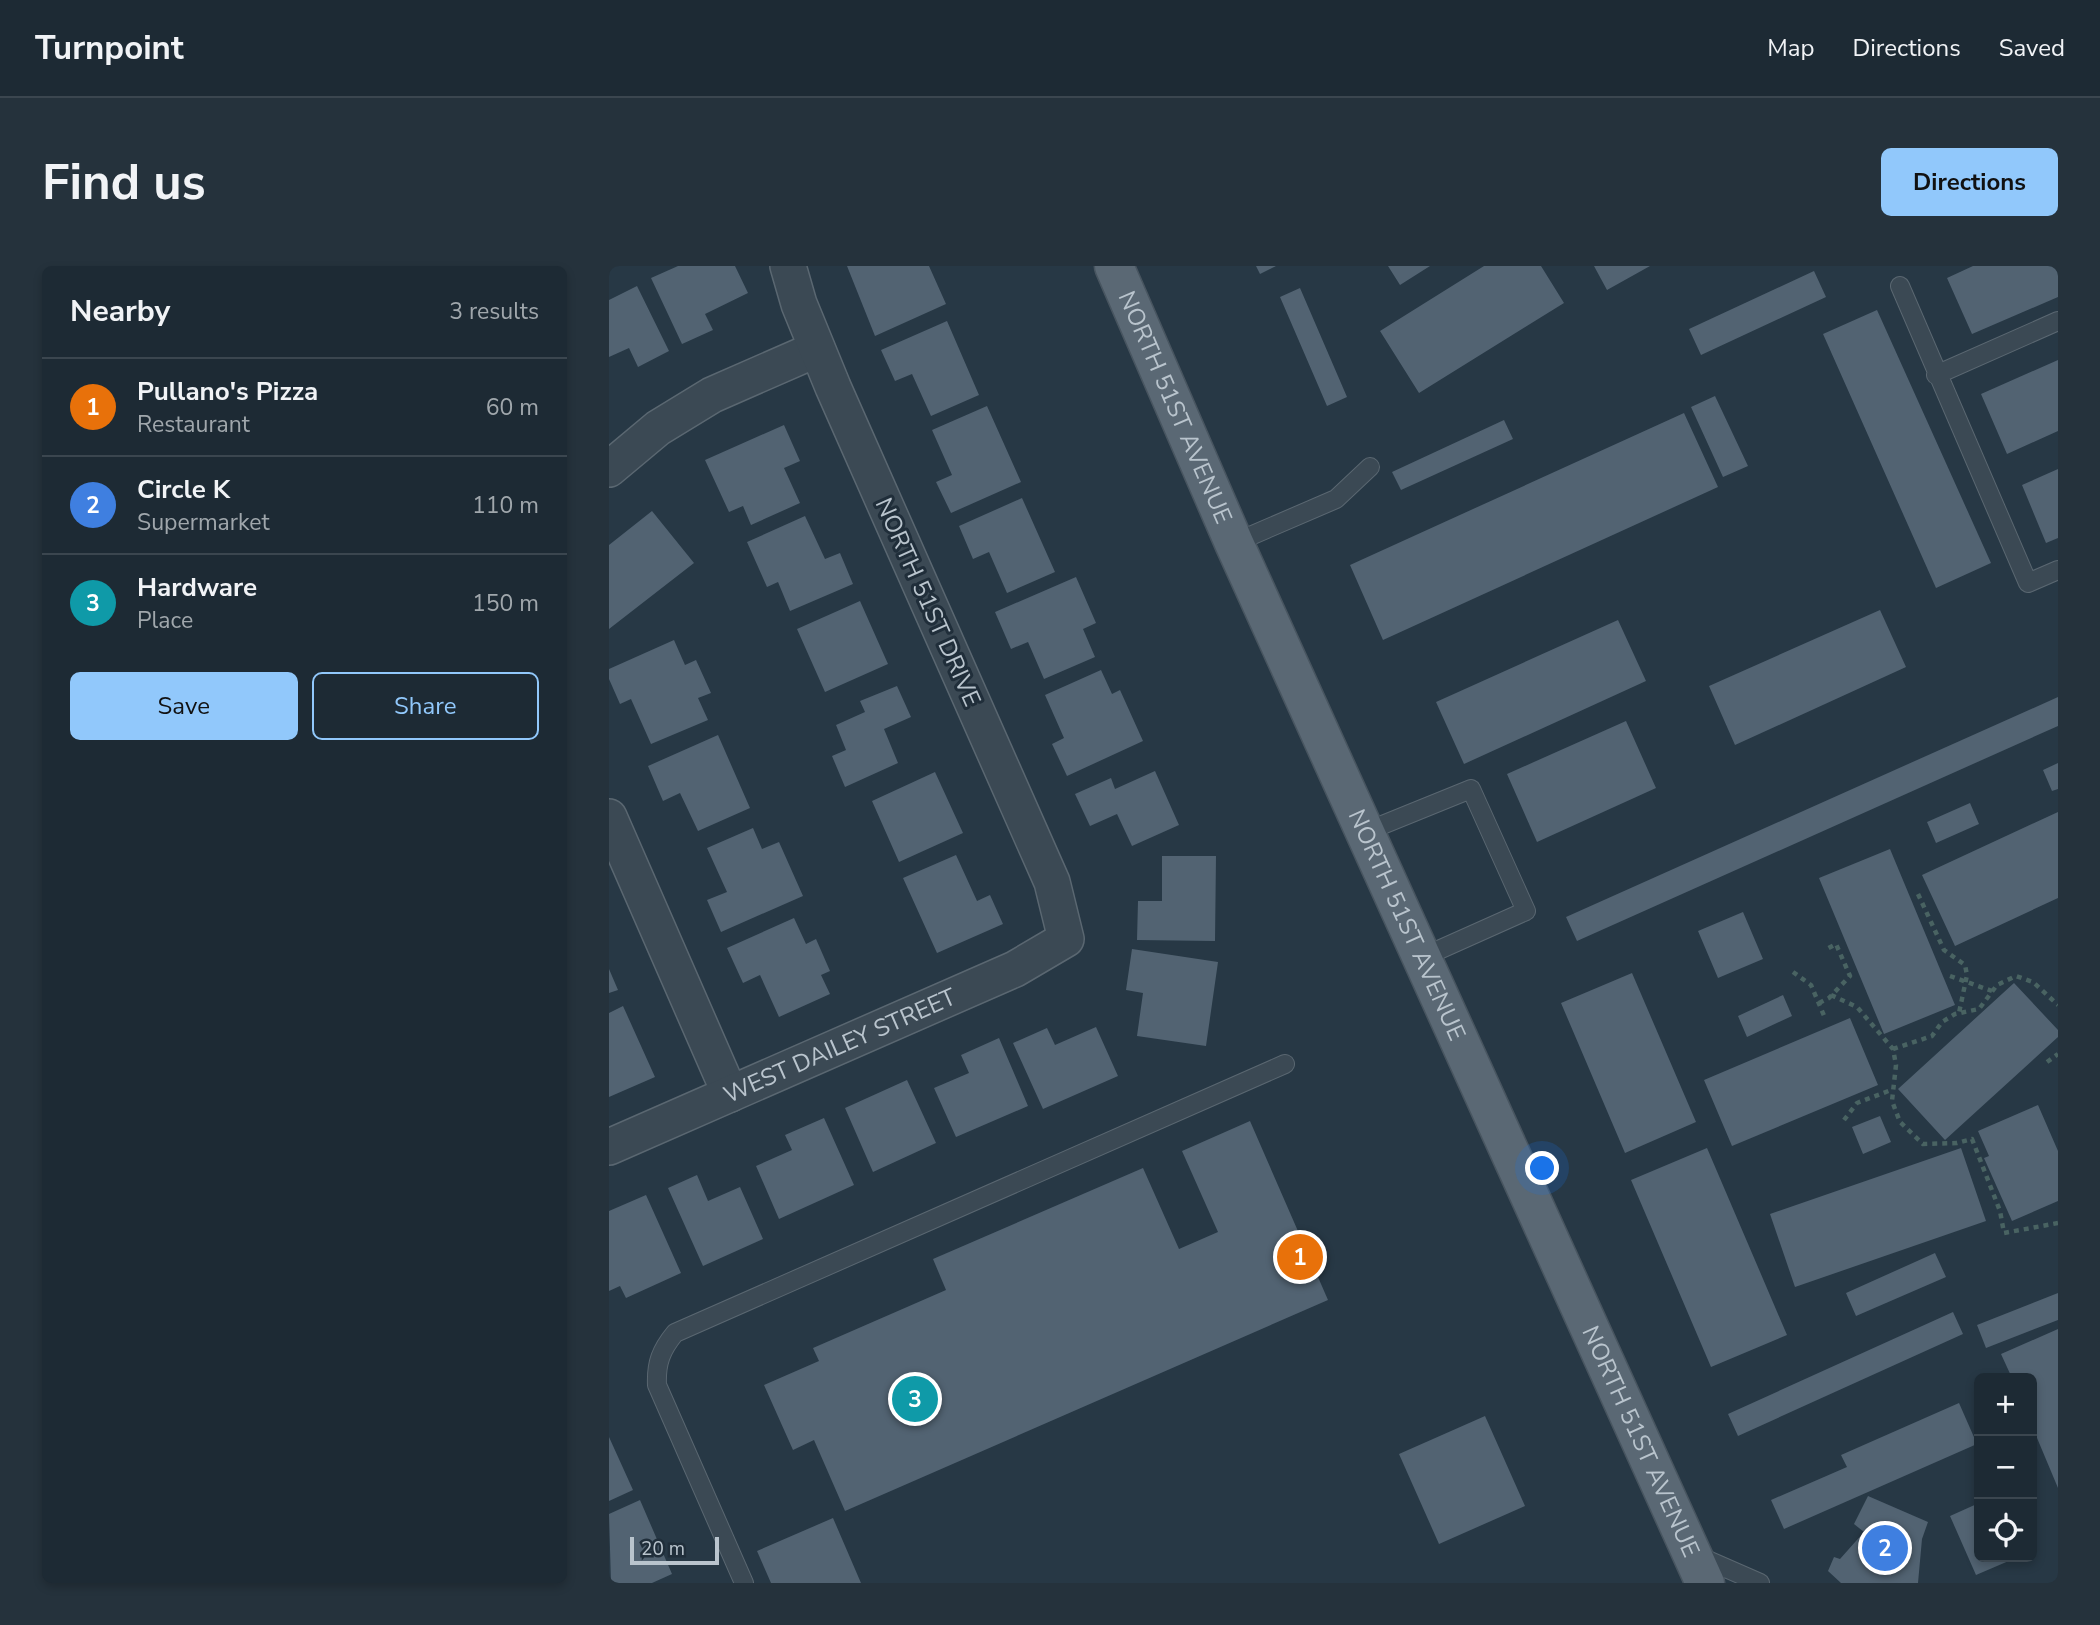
<!DOCTYPE html>
<html lang="en">
<head>
<meta charset="utf-8">
<style>
  :root { --surface:#1d2a34; --page:#25323c; --text:#f1f3f6; --muted:#a0a7ac; --line:#3b464f; --accent:#91c8fb }
  body { margin:0; font-family:"Nunito Sans",sans-serif; background:var(--page); color:var(--text) }
  .controls { position:absolute; right:21px; bottom:21px; display:grid; overflow:hidden; border-radius:10px; box-shadow:0 4px 10px #0003 }
  .controls button { width:63px; height:63px; display:grid; place-items:center; padding:0; border:0; border-bottom:2px solid var(--line); background:var(--surface); color:var(--text); font:35px sans-serif }
  .scale { position:absolute; left:21px; bottom:18px; width:89px; box-sizing:border-box; padding-left:7px; border:4px solid #b9c4cd; border-top:0; font-size:19px; line-height:24px; white-space:nowrap; color:#b9c4cd; -webkit-text-stroke:5px #202e3a; paint-order:stroke }
  .you { position:absolute; left:934px; top:903px; width:24px; height:24px; margin:-18px; border:5px solid #fff; border-radius:50%; background:#1a73e8; box-shadow:0 0 0 10px #1a73e833 }
  .badge { display:grid; place-items:center; width:46px; height:46px; border-radius:50%; background:var(--accent); color:#fff; font-size:23px; font-weight:700 }
  .pin { position:absolute; translate:-50% -50%; border:4px solid #fff; box-shadow:0 2px 7px #0006 }
  .list { margin:0; padding:0; list-style:none }
  h2 { display:flex; justify-content:space-between; align-items:center; height:91px; margin:0; padding:0 28px; font-size:30px }
  h2 small { font-size:23px; font-weight:400; color:var(--muted) }
  .list li { display:grid; grid-template-columns:46px 1fr auto; gap:21px; align-items:center; box-sizing:border-box; height:98px; padding:0 28px; border-top:2px solid var(--line) }
  .list b { display:block; font-size:26px; white-space:nowrap }
  .list p { margin:0; font-size:23px; white-space:nowrap; color:var(--muted) }
  .list em { font-size:23px; font-style:normal; color:var(--muted) }
  .actions { display:flex; gap:14px; padding:21px 28px }
  .actions a { flex:1; padding:16px 0; border:2px solid var(--accent); border-radius:10px; text-align:center; font-size:24px; color:var(--accent) }
  .actions .main { background:var(--accent); color:#111 }
  .icon { flex:none; width:38px; height:38px; fill:none; stroke:currentColor; stroke-width:2; stroke-linecap:round; stroke-linejoin:round }
  .map { position:relative; flex:none; width:1449px; height:1317px; overflow:hidden; border-radius:10px }
  header { display:flex; align-items:center; gap:42px; box-sizing:border-box; height:98px; padding:0 35px; background:var(--surface); border-bottom:2px solid var(--line) }
  header strong { font-size:33px }
  nav { display:flex; gap:38px; margin-inline-start:auto; font-size:24px }
  .intro { display:flex; align-items:center; justify-content:space-between; box-sizing:border-box; height:168px; padding:0 42px }
  h1 { margin:0; font-size:49px }
  .button { padding:18px 32px; border-radius:10px; background:var(--accent); color:#111; font-size:24px; font-weight:700 }
  main { display:flex; gap:42px; padding:0 42px }
  aside { flex:1; background:var(--surface); border-radius:10px; box-shadow:0 4px 10px #0003 }
  .map>svg:first-child { display:block }
  .building { fill:#526372 }
  .lines { fill:none; stroke-linecap:round; stroke-linejoin:round }
  .service-casing { stroke:#5a6771; stroke-width:20 }
  .minor-casing { stroke:#5a6771; stroke-width:38 }
  .primary-casing { stroke:#485560; stroke-width:41 }
  .path { stroke:#496362; stroke-width:4.5; stroke-dasharray:5 5; stroke-linecap:butt }
  .service { stroke:#3b4954; stroke-width:18 }
  .minor { stroke:#3b4954; stroke-width:35 }
  .primary { stroke:#5a6874; stroke-width:38 }
  .labels { text-anchor:middle; stroke-width:6; stroke-linejoin:round; paint-order:stroke }
  .street-label { font-size:24px; fill:#b9c4cd; stroke:#202e3a }
</style>
</head>
<body>
<header>
<strong>Turnpoint</strong>
<nav><a>Map</a><a>Directions</a><a>Saved</a></nav>
</header>
<div class="intro"><h1>Find us</h1><a class="button">Directions</a></div>
<main>
<aside>
<h2>Nearby<small>3 results</small></h2>
<ul class="list">
<li><span class="badge" style="background:#e8710a">1</span><div><b>Pullano's Pizza</b><p>Restaurant</p></div><em>60 m</em></li>
<li><span class="badge" style="background:#3f7fe0">2</span><div><b>Circle K</b><p>Supermarket</p></div><em>110 m</em></li>
<li><span class="badge" style="background:#0f9aa8">3</span><div><b>Hardware</b><p>Place</p></div><em>150 m</em></li>
</ul>
<div class="actions"><a class="main">Save</a><a>Share</a></div>
</aside>
<div class="map">
<svg width="1449" height="1317" viewBox="0 0 1449 1317">
  <rect width="100%" height="100%" fill="#273845"/>
  <path class="building" d="M 69,0 L 126,0 L 139,27 L 96,48 L 104,64 L 73,78 L 42,12 Z
    M 238,0 L 320,0 L 337,38 L 266,70 Z
    M 647,0 L 667,0 L 651,8 Z
    M 779,0 L 821,0 L 791,19 Z
    M 875,0 L 932,0 L 955,37 L 810,127 L 771,65 Z
    M 985,0 L 1041,0 L 998,24 Z
    M 1364,0 L 1449,0 L 1449,31 L 1363,68 L 1338,12 Z
    M 1205,5 L 1217,31 L 1092,89 L 1080,63 Z
    M 28,20 L 60,85 L 29,101 L 20,82 L 0,91 L 0,34 Z
    M 691,22 L 738,131 L 718,140 L 671,31 Z
    M 1268,44 L 1382,297 L 1327,322 L 1214,68 Z
    M 338,55 L 370,129 L 322,150 L 303,108 L 286,115 L 272,84 Z
    M 1449,94 L 1449,165 L 1398,188 L 1372,128 Z
    M 1106,130 L 1139,200 L 1114,211 L 1082,141 Z
    M 378,140 L 412,216 L 342,247 L 327,216 L 343,209 L 323,164 Z
    M 1075,147 L 1109,221 L 774,374 L 741,299 Z
    M 895,154 L 904,173 L 792,224 L 783,206 Z
    M 175,159 L 191,195 L 175,202 L 191,237 L 142,259 L 134,240 L 120,246 L 96,194 Z
    M 1449,203 L 1449,272 L 1437,277 L 1413,219 Z
    M 413,232 L 446,306 L 398,327 L 380,286 L 364,293 L 350,260 Z
    M 43,245 L 85,297 L 0,363 L 0,279 Z
    M 196,250 L 216,293 L 231,287 L 244,318 L 181,345 L 169,316 L 158,321 L 138,276 Z
    M 467,311 L 487,357 L 474,363 L 486,391 L 435,413 L 419,376 L 402,383 L 386,346 Z
    M 251,335 L 279,398 L 216,426 L 188,363 Z
    M 1271,344 L 1297,401 L 1126,479 L 1100,420 Z
    M 1009,354 L 1037,415 L 855,498 L 827,436 Z
    M 65,374 L 76,399 L 87,394 L 102,427 L 89,432 L 99,454 L 42,478 L 22,433 L 11,438 L 0,413 L 0,403 Z
    M 492,404 L 503,428 L 511,424 L 534,475 L 458,510 L 443,478 L 455,472 L 436,429 Z
    M 288,420 L 302,451 L 275,463 L 289,497 L 236,521 L 223,490 L 237,484 L 227,459 L 256,446 L 251,435 Z
    M 1449,431 L 1449,460 L 968,675 L 957,651 Z
    M 1017,455 L 1047,522 L 928,576 L 898,508 Z
    M 109,469 L 141,542 L 89,565 L 71,527 L 54,535 L 39,500 Z
    M 1449,497 L 1449,523 L 1443,525 L 1434,504 Z
    M 546,505 L 570,559 L 523,580 L 508,548 L 481,560 L 466,528 L 502,512 L 506,523 Z
    M 326,506 L 354,567 L 290,596 L 263,535 Z
    M 1361,537 L 1370,558 L 1327,577 L 1318,556 Z
    M 1449,546 L 1449,632 L 1346,680 L 1313,609 Z
    M 144,562 L 153,583 L 170,576 L 194,630 L 112,666 L 98,634 L 118,626 L 98,582 Z
    M 1281,583 L 1346,739 L 1275,768 L 1210,612 Z
    M 347,589 L 368,635 L 381,629 L 394,658 L 328,687 L 294,612 Z
    M 553,590 L 607,590 L 606,675 L 528,674 L 529,635 L 553,635 Z
    M 1134,646 L 1154,693 L 1109,712 L 1089,665 Z
    M 185,652 L 197,678 L 207,673 L 221,705 L 212,709 L 221,728 L 170,751 L 151,709 L 134,717 L 118,682 Z
    M 523,683 L 609,696 L 597,780 L 528,770 L 534,727 L 517,724 Z
    M 0,703 L 9,724 L 0,727 Z
    M 1023,707 L 1087,856 L 1016,887 L 952,737 Z
    M 1405,717 L 1449,764 L 1449,771 L 1336,874 L 1289,823 Z
    M 1174,729 L 1183,750 L 1138,771 L 1129,750 Z
    M 14,740 L 46,811 L 0,831 L 0,747 Z
    M 1241,752 L 1269,819 L 1123,880 L 1095,814 Z
    M 487,761 L 509,810 L 434,843 L 404,777 L 438,762 L 446,779 Z
    M 390,772 L 419,840 L 347,871 L 325,822 L 360,807 L 352,789 Z
    M 298,814 L 327,877 L 264,906 L 236,842 Z
    M 1429,839 L 1449,885 L 1449,935 L 1403,955 L 1375,892 L 1380,890 L 1369,865 Z
    M 1271,850 L 1282,876 L 1254,888 L 1243,861 Z
    M 215,852 L 245,919 L 170,953 L 147,900 L 183,884 L 176,869 Z
    M 641,855 L 719,1034 L 236,1245 L 205,1174 L 184,1184 L 155,1119 L 210,1095 L 204,1082 L 337,1024 L 324,993 L 534,902 L 570,983 L 609,966 L 573,885 Z
    M 1098,882 L 1178,1069 L 1102,1101 L 1022,914 Z
    M 1352,882 L 1377,955 L 1186,1021 L 1161,948 Z
    M 88,909 L 99,935 L 131,921 L 154,973 L 94,1000 L 59,922 Z
    M 37,929 L 72,1007 L 17,1032 L 11,1020 L 0,1025 L 0,945 Z
    M 1326,987 L 1337,1011 L 1247,1050 L 1237,1027 Z
    M 1449,1027 L 1449,1054 L 1377,1082 L 1368,1059 Z
    M 1344,1046 L 1354,1068 L 1129,1170 L 1119,1148 Z
    M 1449,1063 L 1449,1222 L 1423,1160 L 1423,1112 L 1403,1112 L 1392,1088 Z
    M 1350,1137 L 1368,1178 L 1175,1263 L 1162,1234 L 1238,1201 L 1232,1189 Z
    M 876,1150 L 916,1240 L 830,1278 L 790,1188 Z
    M 0,1171 L 24,1224 L 0,1235 Z
    M 1259,1230 L 1319,1256 L 1313,1273 L 1309,1317 L 1232,1317 L 1219,1305 L 1225,1291 L 1231,1293 L 1255,1266 L 1245,1258 Z
    M 31,1234 L 63,1308 L 43,1317 L 2,1317 L 0,1248 Z
    M 1370,1237 L 1370,1291 L 1409,1291 L 1367,1309 L 1341,1250 Z
    M 224,1252 L 252,1317 L 162,1317 L 148,1285 Z"/>
  <g class="lines">
    <g class="service-casing">
      <path id="service" d="M 1291,20 L 1419,317 L 1449,304
        M 1327,109 L 1449,55
        M 625,277 L 727,233 L 761,201
        M 756,566 L 862,523 L 917,645 L 814,691
        M 1087,1289 L 1151,1317
        M 135,1317 L 48,1119 C 47,1097 52,1084 66,1067 L 676,798"/>
    </g>
    <g class="minor-casing">
      <g id="minor">
        <path d="M 0,203 L 49,162 L 103,129 L 208,83"/>
        <path d="M 0,551 L 121,828"/>
        <path id="s1" d="M 0,881 L 406,703 L 457,673 L 443,616 L 224,121 L 190,38 L 179,0"/>
      </g>
    </g>
    <g class="primary-casing">
      <g id="primary">
        <path id="s2" d="M 505,0 L 625,277 L 1096,1317"/>
      </g>
    </g>
    <path class="path" d="M 1309,628 L 1335,684 L 1356,699 L 1358,709 L 1350,747
      M 1184,706 L 1202,719 L 1216,752
      M 1341,710 L 1383,725
      M 1222,729 L 1248,741 L 1284,783 L 1287,799 L 1283,835 L 1291,856 L 1314,878 L 1348,877 L 1363,873 L 1391,945 L 1395,967 L 1449,957
      M 1210,737 L 1220,732 L 1241,710 L 1227,678 L 1216,684
      M 1284,783 L 1323,770 L 1333,756 L 1346,748 L 1370,743 L 1388,719 L 1407,710 L 1424,716 L 1449,739
      M 1438,796 L 1449,788
      M 1235,854 L 1248,837 L 1282,824"/>
    <use href="#service" class="service"/>
    <use href="#minor" class="minor"/>
    <use href="#primary" class="primary"/>
  </g>
  <g class="labels">
    <g class="street-label">
      <text dy="8" stroke="none"><textPath href="#s2" startOffset="154">NORTH 51ST AVENUE</textPath></text>
      <text transform="translate(319 336) rotate(66)" y="8">NORTH 51ST DRIVE</text>
      <text dy="8" stroke="none"><textPath href="#s2" startOffset="721">NORTH 51ST AVENUE</textPath></text>
      <text dy="8" stroke="none"><textPath href="#s1" startOffset="252">WEST DAILEY STREET</textPath></text>
      <text dy="8" stroke="none"><textPath href="#s2" startOffset="1288">NORTH 51ST AVENUE</textPath></text>
    </g>
  </g>
</svg>
<div class="controls">
<button>+</button>
<button>−</button>
<button><svg class="icon" aria-label="locate" viewBox="0 0 24 24"><circle cx="12" cy="12" r="6"/><path d="M12 2v4M12 18v4M2 12h4M18 12h4"/></svg></button>
</div>
<div class="scale">20 m</div>
<div class="you"></div>
<div class="pin badge" style="left:691px;top:991px;background:#e8710a">1</div>
<div class="pin badge" style="left:1276px;top:1282px;background:#3f7fe0">2</div>
<div class="pin badge" style="left:306px;top:1133px;background:#0f9aa8">3</div>
</div>
</main>
</body>
</html>
